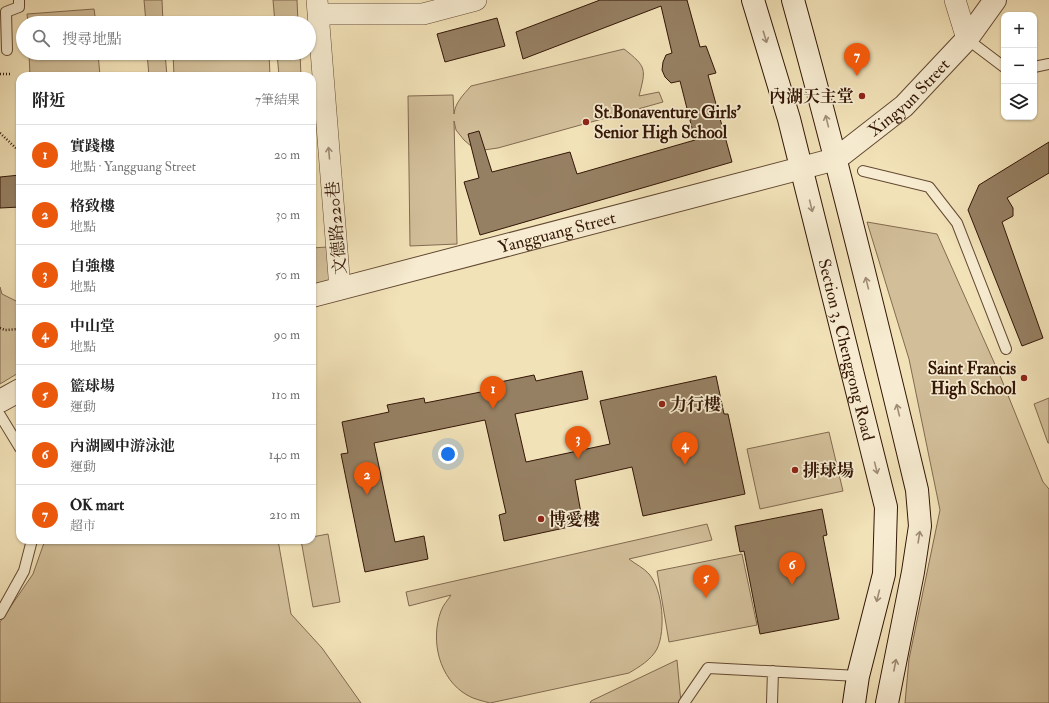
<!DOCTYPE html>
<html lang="zh-TW">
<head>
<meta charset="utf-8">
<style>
  :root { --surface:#fff; --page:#f2f2f2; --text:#222; --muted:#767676; --line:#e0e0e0; --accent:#ea580c }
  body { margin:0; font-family:"IM FELL Double Pica","Noto Serif TC",serif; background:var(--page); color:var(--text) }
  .controls { position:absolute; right:12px; top:12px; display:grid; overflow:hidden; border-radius:8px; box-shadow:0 1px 3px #0004 }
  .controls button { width:36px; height:36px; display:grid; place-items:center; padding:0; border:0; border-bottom:1px solid var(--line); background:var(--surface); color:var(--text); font:20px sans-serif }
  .you { position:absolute; left:448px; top:454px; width:14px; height:14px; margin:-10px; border:3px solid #fff; border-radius:50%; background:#1a73e8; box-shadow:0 0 0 6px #1a73e833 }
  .badge { display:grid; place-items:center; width:26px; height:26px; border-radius:50%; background:var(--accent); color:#fff; font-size:13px; font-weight:700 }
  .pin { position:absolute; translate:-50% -33px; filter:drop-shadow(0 1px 2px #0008) }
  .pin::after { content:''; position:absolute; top:21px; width:14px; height:12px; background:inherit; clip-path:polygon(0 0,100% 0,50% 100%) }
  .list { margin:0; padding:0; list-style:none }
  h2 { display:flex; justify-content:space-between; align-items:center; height:52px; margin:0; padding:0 16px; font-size:17px }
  h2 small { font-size:13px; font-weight:400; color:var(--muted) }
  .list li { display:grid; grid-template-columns:26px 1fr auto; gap:12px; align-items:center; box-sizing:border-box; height:60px; padding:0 16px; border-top:1px solid var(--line) }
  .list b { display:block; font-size:15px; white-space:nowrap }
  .list p { margin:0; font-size:13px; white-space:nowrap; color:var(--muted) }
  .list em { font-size:13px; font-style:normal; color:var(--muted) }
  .icon { flex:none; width:22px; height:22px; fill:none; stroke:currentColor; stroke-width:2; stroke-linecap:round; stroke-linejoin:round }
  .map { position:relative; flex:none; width:1049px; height:703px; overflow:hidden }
  .search { position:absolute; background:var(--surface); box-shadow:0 1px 3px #0004; left:16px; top:16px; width:300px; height:44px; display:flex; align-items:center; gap:10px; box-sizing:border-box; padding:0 14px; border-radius:22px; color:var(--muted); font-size:15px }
  .panel { position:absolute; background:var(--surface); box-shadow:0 1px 3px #0004; left:16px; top:72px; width:300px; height:472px; border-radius:12px }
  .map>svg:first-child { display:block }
  .green { fill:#d2bf9a; stroke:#826a50 }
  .building { fill:#968063; stroke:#331606 }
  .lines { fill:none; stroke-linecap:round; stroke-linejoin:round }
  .service-casing { stroke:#634932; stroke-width:12 }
  .minor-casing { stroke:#634932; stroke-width:22 }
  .tertiary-casing { stroke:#634932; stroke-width:24 }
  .secondary-casing { stroke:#331606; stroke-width:24 }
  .path { stroke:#331606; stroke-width:2.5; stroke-dasharray:1 2; stroke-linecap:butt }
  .service { stroke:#f7ecd1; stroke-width:10 }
  .minor { stroke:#f7ecd1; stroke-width:21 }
  .tertiary { stroke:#f7ecd1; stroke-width:22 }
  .secondary { stroke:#f7ecd1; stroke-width:22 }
  .oneway { stroke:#9f8c76 }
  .poi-dot { fill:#8f2418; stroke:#f7ecd1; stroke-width:1.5 }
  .labels { text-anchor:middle; stroke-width:3.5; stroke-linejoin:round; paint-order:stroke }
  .poi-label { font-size:17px; font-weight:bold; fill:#331606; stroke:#f7ecd1; text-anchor:start }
  .street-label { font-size:17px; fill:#331606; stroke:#f7ecd1 }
</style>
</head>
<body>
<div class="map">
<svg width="1049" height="703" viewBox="0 0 1049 703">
  <rect width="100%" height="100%" fill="#f2e2b8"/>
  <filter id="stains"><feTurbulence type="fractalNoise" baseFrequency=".005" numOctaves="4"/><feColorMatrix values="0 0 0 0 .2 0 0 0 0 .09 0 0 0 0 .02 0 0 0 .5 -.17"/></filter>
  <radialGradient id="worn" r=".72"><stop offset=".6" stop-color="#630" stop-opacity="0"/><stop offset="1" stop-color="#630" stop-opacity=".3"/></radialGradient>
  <path class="green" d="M 144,0 L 162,0 L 163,23 L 146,23 Z
    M 273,0 L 297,0 L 298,23 L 275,23 Z
    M 94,9 L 96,23 L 28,23 L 27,14 Z
    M 266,17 L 267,23 L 171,23 Z
    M 624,49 C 647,67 646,69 639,96 L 659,92 L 663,102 L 498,148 L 484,150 L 472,147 L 464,140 L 456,130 L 454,121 L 457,244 L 410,246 L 408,96 L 453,95 L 454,114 C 455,103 463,95 471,86 Z
    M 29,53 L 98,53 L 100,76 L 30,76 Z
    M 147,53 L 165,53 L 167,76 L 149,76 Z
    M 173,53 L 269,53 L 270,76 L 174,76 Z
    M 277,53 L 300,53 L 301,76 L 279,76 Z
    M 867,222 L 937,234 L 1001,378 L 1043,482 L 1049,489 L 1049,703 L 905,703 L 909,659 L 940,510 L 909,359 Z
    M 327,247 L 331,283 L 312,287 L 312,248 Z
    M 0,287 L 2,294 L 20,303 L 20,372 L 0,384 Z
    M 1049,398 L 1049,443 L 1048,443 L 1034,404 Z
    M 829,432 L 843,491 L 760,509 L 747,449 Z
    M 707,524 L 712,540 L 629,559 C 635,564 644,568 649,574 C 663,590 666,630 657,649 C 651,660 639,667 629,673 L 490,703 C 483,701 473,699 467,695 C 439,679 430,640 441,611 C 443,605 448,600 451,595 L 409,606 L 406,592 Z
    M 328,534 L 340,602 L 313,607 L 301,540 L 312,540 L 312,537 Z
    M 45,540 L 278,540 L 291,614 L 322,648 L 361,703 L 0,703 L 0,622 L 33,574 Z
    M 742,554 L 757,625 L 669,642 L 657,571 Z
    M 677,660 L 681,703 L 590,703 L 591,701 Z"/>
  <path class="building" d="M 600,0 L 687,0 L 700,47 L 706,46 L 716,73 L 708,75 L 732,162 L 480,235 L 464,182 L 479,178 L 468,134 L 479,131 L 492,172 L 570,152 L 577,174 L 695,140 L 680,81 L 671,83 L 665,77 L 662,70 L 663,62 L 666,55 L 672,53 L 661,6 L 523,59 L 516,32 Z
    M 497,18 L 505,46 L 445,62 L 437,34 Z
    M 1049,142 L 1049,173 L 1007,198 L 1013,208 L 1013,216 L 1002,222 L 1043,338 L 1022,346 L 968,210 L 979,185 Z
    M 20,175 L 20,207 L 0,208 L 0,177 Z
    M 582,371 L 588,399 L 515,414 L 526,462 L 610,444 L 600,401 L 716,376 L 724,414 L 728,414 L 745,494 L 643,516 L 632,467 L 575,480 L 583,524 L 504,541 L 499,515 L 506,513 L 485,420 L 374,443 L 395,542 L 424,536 L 428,559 L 365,572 L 341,454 L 348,453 L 342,422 L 389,412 L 387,405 L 424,398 L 425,403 L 501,388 L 500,382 L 534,375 L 536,381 Z
    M 822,509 L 827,535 L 823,536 L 839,619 L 760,634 L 744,551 L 740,552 L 735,526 Z"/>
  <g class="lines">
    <g class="service-casing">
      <path id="service" d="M 967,39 L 1004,67
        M 7,50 L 6,12 L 19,7 L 19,0
        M 1034,67 L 1049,64
        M 863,171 L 929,187 L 957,223 L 1006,349
        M 0,415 L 20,448
        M 0,614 L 24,571 L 32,540
        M 684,703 L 708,668 L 858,676
        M 772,703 L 773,671"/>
    </g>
    <g class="minor-casing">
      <path id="minor" d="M 317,0 L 340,289
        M 955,0 L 967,39
        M 318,14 L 423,14 L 476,0"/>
    </g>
    <g class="tertiary-casing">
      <g id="tertiary">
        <path id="s1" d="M 312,296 L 836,159 L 904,106 L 967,39 L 995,0"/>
        <path d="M 0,401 L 20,390"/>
      </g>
    </g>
    <g class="secondary-casing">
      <g id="secondary">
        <path id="s2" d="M 753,0 L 789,119 L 886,507 L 884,574 L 858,676 L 854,703"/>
        <path d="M 793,0 C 838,162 878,326 917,490 L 920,526 L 913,572 L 887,703"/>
      </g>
    </g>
    <path class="path" d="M 0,74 L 11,74
      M 0,133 L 20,152
      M 0,328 L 5,330 L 20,329"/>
    <use href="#service" class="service"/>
    <use href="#minor" class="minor"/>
    <use href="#tertiary" class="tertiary"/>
    <use href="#secondary" class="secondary"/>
  </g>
  <defs><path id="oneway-shaft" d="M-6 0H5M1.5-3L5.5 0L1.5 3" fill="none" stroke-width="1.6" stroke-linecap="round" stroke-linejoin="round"/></defs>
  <g class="oneway">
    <use href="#oneway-shaft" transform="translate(765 37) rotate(73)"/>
    <use href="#oneway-shaft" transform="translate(827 121) rotate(-104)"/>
    <use href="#oneway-shaft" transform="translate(329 153) rotate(-95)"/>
    <use href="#oneway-shaft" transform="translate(811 206) rotate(76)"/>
    <use href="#oneway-shaft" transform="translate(867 283) rotate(-104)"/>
    <use href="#oneway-shaft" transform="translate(898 410) rotate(-104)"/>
    <use href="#oneway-shaft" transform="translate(876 468) rotate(76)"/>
    <use href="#oneway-shaft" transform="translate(919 537) rotate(-81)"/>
    <use href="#oneway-shaft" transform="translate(878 596) rotate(104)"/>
    <use href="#oneway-shaft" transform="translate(895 665) rotate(-79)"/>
  </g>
  <g class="poi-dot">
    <circle cx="862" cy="96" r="4"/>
    <circle cx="586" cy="122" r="4"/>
    <circle cx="1024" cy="378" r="4"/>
    <circle cx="662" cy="404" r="4"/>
    <circle cx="795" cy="470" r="4"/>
    <circle cx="541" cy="519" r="4"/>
  </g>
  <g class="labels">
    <g class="poi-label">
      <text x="854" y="102" text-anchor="end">內湖天主堂</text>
      <text x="594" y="118">St.Bonaventure Girls'<tspan x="594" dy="20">Senior High School</tspan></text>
      <text x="1016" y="374" text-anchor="end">Saint Francis<tspan x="1016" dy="20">High School</tspan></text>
      <text x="670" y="410">力行樓</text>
      <text x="803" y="476">排球場</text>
      <text x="549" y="525">博愛樓</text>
    </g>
    <g class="street-label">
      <text dy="6" stroke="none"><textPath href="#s1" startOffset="637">Xingyun Street</textPath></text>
      <text transform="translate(336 228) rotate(-95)" y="6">文德路220巷</text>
      <text dy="6" stroke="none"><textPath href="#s1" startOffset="253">Yangguang Street</textPath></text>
      <text dy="6" stroke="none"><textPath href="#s2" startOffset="362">Section 3, Chenggong Road</textPath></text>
    </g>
  </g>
  <rect width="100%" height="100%" filter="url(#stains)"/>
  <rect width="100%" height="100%" fill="url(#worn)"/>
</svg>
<div class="controls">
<button>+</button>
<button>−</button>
<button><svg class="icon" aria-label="layers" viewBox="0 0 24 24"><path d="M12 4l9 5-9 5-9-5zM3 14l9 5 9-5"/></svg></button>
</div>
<div class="you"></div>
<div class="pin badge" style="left:493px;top:409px">1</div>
<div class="pin badge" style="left:367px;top:495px">2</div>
<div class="pin badge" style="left:578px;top:459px">3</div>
<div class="pin badge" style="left:685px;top:465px">4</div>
<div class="pin badge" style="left:706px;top:598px">5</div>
<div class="pin badge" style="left:792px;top:585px">6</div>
<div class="pin badge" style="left:857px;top:76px">7</div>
<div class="search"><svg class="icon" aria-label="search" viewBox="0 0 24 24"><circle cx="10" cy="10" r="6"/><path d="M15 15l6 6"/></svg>搜尋地點</div>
<section class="panel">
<h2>附近<small>7筆結果</small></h2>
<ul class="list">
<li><span class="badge">1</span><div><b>實踐樓</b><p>地點 · Yangguang Street</p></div><em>20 m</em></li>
<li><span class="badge">2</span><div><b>格致樓</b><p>地點</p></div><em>30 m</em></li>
<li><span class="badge">3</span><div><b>自強樓</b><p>地點</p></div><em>50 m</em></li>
<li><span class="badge">4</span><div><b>中山堂</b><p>地點</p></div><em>90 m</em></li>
<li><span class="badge">5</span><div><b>籃球場</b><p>運動</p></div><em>110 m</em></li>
<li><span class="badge">6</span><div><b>內湖國中游泳池</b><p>運動</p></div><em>140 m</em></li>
<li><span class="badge">7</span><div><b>OK mart</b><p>超市</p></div><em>210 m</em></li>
</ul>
</section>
</div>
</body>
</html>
